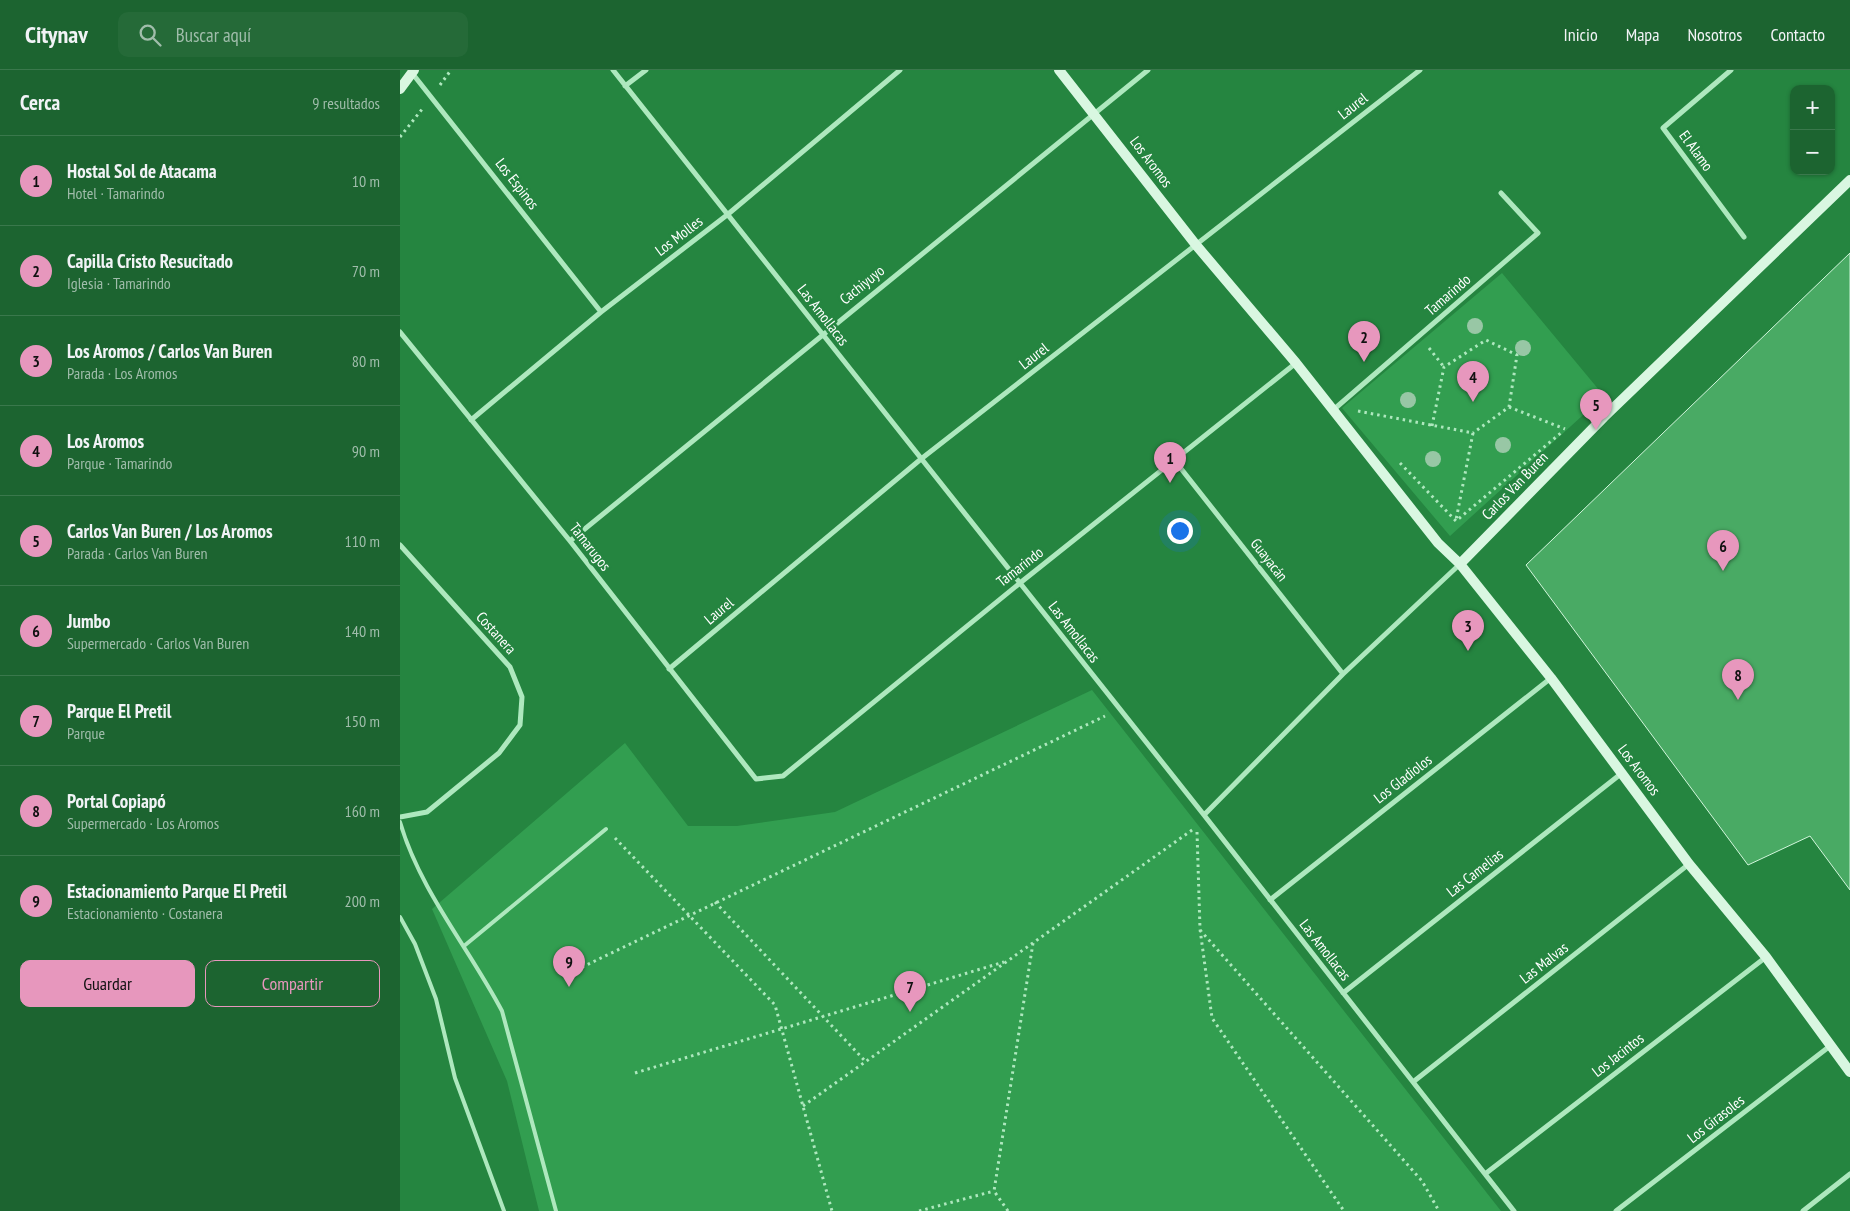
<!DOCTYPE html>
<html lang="es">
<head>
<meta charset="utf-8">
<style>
  :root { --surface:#1c6430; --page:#256a38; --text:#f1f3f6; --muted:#a0bdab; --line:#3a784c; --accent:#e797bd }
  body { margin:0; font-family:"PT Sans Narrow",sans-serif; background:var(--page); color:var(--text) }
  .controls { position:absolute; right:15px; top:15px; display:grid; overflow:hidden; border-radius:10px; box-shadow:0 1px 4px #0004 }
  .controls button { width:45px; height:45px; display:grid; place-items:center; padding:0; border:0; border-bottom:1px solid var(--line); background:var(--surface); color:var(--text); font:25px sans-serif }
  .you { position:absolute; left:779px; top:460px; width:18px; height:18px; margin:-12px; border:4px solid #fff; border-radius:50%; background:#1a73e8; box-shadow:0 0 0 8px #1a73e833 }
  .badge { display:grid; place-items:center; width:32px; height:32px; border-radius:50%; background:var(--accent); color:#111; font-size:16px; font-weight:700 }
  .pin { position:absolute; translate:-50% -41px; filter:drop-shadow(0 1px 2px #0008) }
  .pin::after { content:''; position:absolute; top:26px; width:18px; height:15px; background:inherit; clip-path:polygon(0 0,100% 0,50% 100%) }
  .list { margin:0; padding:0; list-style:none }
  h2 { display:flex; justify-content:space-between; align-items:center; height:65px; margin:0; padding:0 20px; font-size:21px }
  h2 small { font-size:16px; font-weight:400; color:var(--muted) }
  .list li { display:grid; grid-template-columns:32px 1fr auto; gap:15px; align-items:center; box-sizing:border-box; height:90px; padding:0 20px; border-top:1px solid var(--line) }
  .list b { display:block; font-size:19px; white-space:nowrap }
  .list p { margin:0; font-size:16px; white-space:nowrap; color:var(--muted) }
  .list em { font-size:16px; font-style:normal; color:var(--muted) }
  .actions { display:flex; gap:10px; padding:15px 20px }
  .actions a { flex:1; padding:11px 0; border:1px solid var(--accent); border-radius:10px; text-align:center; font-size:18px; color:var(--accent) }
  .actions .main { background:var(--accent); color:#111 }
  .icon { flex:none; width:28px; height:28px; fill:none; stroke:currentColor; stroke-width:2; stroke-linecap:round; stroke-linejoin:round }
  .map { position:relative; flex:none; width:1450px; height:1141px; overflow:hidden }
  header { display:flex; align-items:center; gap:30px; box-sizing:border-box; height:70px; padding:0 25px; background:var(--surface); border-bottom:1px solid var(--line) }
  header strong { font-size:24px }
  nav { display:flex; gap:28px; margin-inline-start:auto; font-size:18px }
  .search { width:350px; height:45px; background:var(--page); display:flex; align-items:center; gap:12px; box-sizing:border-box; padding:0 18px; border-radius:10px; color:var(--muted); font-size:19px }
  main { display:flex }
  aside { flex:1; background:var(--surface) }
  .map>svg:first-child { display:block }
  .green { fill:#329e50 }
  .building { fill:#49aa64; stroke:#d2f6dc }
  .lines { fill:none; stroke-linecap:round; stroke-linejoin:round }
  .path { stroke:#aee8be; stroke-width:3; stroke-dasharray:2.5 4; stroke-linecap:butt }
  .lane { stroke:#aee8be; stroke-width:4 }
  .street { stroke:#aee8be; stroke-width:5 }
  .secondary { stroke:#d9f7e1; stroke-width:10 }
  .tree { fill:#98c7a5 }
  .labels { text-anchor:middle; stroke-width:5; stroke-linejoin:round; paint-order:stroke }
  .street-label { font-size:15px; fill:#fff; stroke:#258540 }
</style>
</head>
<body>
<header>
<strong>Citynav</strong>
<div class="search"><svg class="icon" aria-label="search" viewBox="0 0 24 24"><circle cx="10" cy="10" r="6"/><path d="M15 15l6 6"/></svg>Buscar aquí</div>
<nav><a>Inicio</a><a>Mapa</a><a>Nosotros</a><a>Contacto</a></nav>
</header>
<main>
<aside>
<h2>Cerca<small>9 resultados</small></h2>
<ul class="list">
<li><span class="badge">1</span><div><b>Hostal Sol de Atacama</b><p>Hotel · Tamarindo</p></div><em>10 m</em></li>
<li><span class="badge">2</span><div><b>Capilla Cristo Resucitado</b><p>Iglesia · Tamarindo</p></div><em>70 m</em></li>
<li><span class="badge">3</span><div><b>Los Aromos / Carlos Van Buren</b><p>Parada · Los Aromos</p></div><em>80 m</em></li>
<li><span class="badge">4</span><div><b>Los Aromos</b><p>Parque · Tamarindo</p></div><em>90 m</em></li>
<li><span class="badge">5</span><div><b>Carlos Van Buren / Los Aromos</b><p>Parada · Carlos Van Buren</p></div><em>110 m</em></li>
<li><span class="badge">6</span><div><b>Jumbo</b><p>Supermercado · Carlos Van Buren</p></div><em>140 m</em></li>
<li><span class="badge">7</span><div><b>Parque El Pretil</b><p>Parque</p></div><em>150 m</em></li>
<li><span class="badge">8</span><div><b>Portal Copiapó</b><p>Supermercado · Los Aromos</p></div><em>160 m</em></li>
<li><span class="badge">9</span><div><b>Estacionamiento Parque El Pretil</b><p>Estacionamiento · Costanera</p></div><em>200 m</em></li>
</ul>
<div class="actions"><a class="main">Guardar</a><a>Compartir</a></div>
</aside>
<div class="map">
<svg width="1450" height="1141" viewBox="0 0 1450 1141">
  <rect width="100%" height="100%" fill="#258540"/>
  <path class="green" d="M 1102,203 L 1204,326 L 1050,466 L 942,338 Z
    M 692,620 L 1101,1141 L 139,1141 L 107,1011 L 32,839 L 225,673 L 288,756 L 337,756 L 435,742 Z"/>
  <path class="building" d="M 1450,183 L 1450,820 L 1410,766 L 1348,795 L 1126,495 Z"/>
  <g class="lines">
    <path class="path" d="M 40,15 L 51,0
      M 0,67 L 23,38
      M 1029,278 L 1044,297
      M 1109,337 L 1165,359
      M 958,341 L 1073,363 L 1056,450
      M 1032,356 L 1044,297 L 1086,270 L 1117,285 L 1109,337 L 1073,363
      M 1000,393 L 1056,451 L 1162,362
      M 797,762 L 800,859 L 812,948 L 944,1141
      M 215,768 L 375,935 L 432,1141
      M 315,832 L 466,992
      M 800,860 L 1022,1111 L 1039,1141
      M 176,900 L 705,646
      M 235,1003 L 604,892
      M 403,1036 L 795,758
      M 519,1141 L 594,1121
      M 608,1141 L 594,1121 L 633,873"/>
    <path class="lane" d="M 0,752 C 20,821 69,878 102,941 L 156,1141
      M 0,847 L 15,874 L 36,929 L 55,1008 L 104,1141
      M 64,876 L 206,759"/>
    <path class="street" d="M 213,0 L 804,745 L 1114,1141
      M 1331,0 L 1263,58 L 1344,167
      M 12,3 L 201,242
      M 225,16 L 246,0
      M 0,262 L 170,471 L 356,709 L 383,706 L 620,513 L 896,293
      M 932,341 L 1138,163 L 1101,123
      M 71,350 L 201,242 L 327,145 L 500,0
      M 775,391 L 943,604
      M 170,471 L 748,0
      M 0,475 L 110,597 L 122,627 L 120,655 L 99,683 L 27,742 L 0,747
      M 269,599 L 521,389 L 1020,0
      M 804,745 L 943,604 L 1060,494
      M 870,830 L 1151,608
      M 943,923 L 1222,703
      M 1013,1012 L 1289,794
      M 1085,1104 L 1366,887
      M 1216,1141 L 1430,976
      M 1403,1141 L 1450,1104"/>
    <path class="secondary" d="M 659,0 L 796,175 L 896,293 L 1038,473 L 1060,494 L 1151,608 L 1289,794 L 1366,887 L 1450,1002
      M 0,19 L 14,0
      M 1060,494 L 1204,347 L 1450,110"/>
  </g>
  <g class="tree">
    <circle cx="1075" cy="256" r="8"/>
    <circle cx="1123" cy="278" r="8"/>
    <circle cx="1075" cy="302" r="8"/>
    <circle cx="1008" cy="330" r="8"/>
    <circle cx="1103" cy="375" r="8"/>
    <circle cx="1033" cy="389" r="8"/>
  </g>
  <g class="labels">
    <g class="street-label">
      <text transform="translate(953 36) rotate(-38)" y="5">Laurel</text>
      <text transform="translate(1296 81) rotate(54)" y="5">El Alamo</text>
      <text transform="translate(751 92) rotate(53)" y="5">Los Aromos</text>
      <text transform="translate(117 114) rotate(52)" y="5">Los Espinos</text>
      <text transform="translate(279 166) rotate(-37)" y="5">Los Molles</text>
      <text transform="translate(462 215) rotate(-39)" y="5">Cachiyuyo</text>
      <text transform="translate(1048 225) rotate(-41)" y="5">Tamarindo</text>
      <text transform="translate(423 245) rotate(52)" y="5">Las Amollacas</text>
      <text transform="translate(634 286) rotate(-38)" y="5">Laurel</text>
      <text transform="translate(1115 416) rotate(-46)" y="5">Carlos Van Buren</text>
      <text transform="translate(190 477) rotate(52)" y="5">Tamarugos</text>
      <text transform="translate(869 490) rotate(52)" y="5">Guayacán</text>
      <text transform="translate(620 497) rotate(-38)" y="5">Tamarindo</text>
      <text transform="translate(319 541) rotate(-40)" y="5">Laurel</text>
      <text transform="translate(674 562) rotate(52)" y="5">Las Amollacas</text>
      <text transform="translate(96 563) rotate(48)" y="5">Costanera</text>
      <text transform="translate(1239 700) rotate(53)" y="5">Los Aromos</text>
      <text transform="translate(1003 709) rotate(-38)" y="5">Los Gladiolos</text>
      <text transform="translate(1075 803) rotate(-38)" y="5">Las Camelias</text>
      <text transform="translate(925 880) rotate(52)" y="5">Las Amollacas</text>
      <text transform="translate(1144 893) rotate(-38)" y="5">Las Malvas</text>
      <text transform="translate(1218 985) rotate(-38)" y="5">Los Jacintos</text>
      <text transform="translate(1316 1049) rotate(-38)" y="5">Los Girasoles</text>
    </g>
  </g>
</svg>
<div class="controls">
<button>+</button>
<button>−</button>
</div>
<div class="you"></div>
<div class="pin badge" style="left:770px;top:413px">1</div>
<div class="pin badge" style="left:964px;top:292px">2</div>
<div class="pin badge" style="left:1068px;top:581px">3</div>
<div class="pin badge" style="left:1073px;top:332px">4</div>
<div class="pin badge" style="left:1196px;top:360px">5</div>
<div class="pin badge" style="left:1323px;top:501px">6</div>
<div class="pin badge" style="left:510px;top:942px">7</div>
<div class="pin badge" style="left:1338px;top:630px">8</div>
<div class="pin badge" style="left:169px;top:917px">9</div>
</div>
</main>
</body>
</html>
